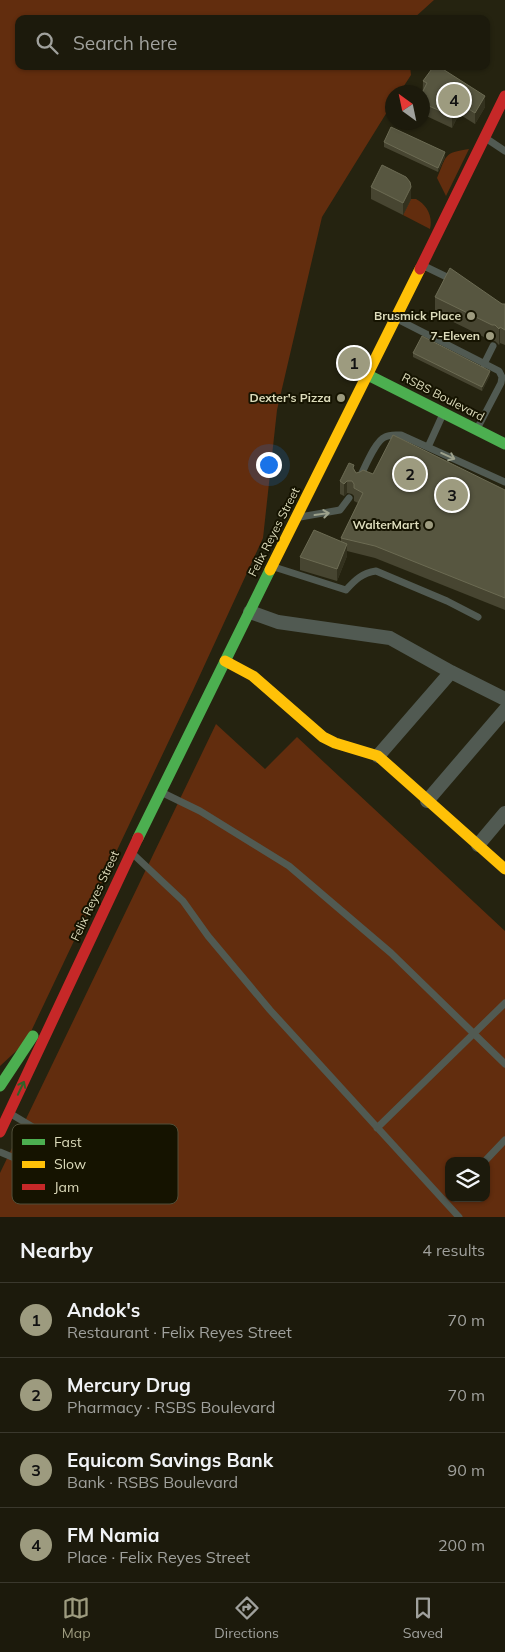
<!DOCTYPE html>
<html lang="en">
<head>
<meta charset="utf-8">
<style>
  :root { --surface:#1c1a0c; --page:#29271a; --text:#f1f3f6; --muted:#a0a19d; --line:#3a382d; --accent:#9d9b7f }
  body { margin:0; font-family:Mulish,sans-serif; background:var(--page); color:var(--text) }
  .controls { position:absolute; right:15px; bottom:15px; display:grid; overflow:hidden; border-radius:10px; box-shadow:0 1px 4px #0004 }
  .controls button { width:45px; height:45px; display:grid; place-items:center; padding:0; border:0; border-bottom:1px solid var(--line); background:var(--surface); color:var(--text); font:25px sans-serif }
  .compass { position:absolute; left:385px; top:85px; width:45px; height:45px; border-radius:50%; background:var(--surface); box-shadow:0 1px 4px #0004; rotate:327deg }
  .you { position:absolute; left:268px; top:464px; width:18px; height:18px; margin:-12px; border:4px solid #fff; border-radius:50%; background:#1a73e8; box-shadow:0 0 0 8px #1a73e833 }
  .badge { display:grid; place-items:center; width:32px; height:32px; border-radius:50%; background:var(--accent); color:#111; font-size:16px; font-weight:700 }
  .pin { position:absolute; translate:-50% -50%; border:2px solid #fff; box-shadow:0 1px 5px #0006 }
  .list { margin:0; padding:0; list-style:none }
  h2 { display:flex; justify-content:space-between; align-items:center; height:65px; margin:0; padding:0 20px; font-size:21px }
  h2 small { font-size:16px; font-weight:400; color:var(--muted) }
  .list li { display:grid; grid-template-columns:32px 1fr auto; gap:15px; align-items:center; box-sizing:border-box; height:75px; padding:0 20px; border-top:1px solid var(--line) }
  .list b { display:block; font-size:19px; white-space:nowrap }
  .list p { margin:0; font-size:16px; white-space:nowrap; color:var(--muted) }
  .list em { font-size:16px; font-style:normal; color:var(--muted) }
  .icon { flex:none; width:28px; height:28px; fill:none; stroke:currentColor; stroke-width:2; stroke-linecap:round; stroke-linejoin:round }
  .map { position:relative; flex:none; width:505px; height:1217px; overflow:hidden }
  .search { position:absolute; background:var(--surface); box-shadow:0 1px 4px #0004; left:15px; right:15px; top:15px; height:55px; display:flex; align-items:center; gap:12px; box-sizing:border-box; padding:0 18px; border-radius:10px; color:var(--muted); font-size:19px }
  .sheet { height:365px; background:var(--surface) }
  nav { display:flex; justify-content:space-around; align-items:center; box-sizing:border-box; height:70px; border-top:1px solid var(--line); background:var(--surface); font-size:14px; color:var(--muted) }
  nav a { display:grid; justify-items:center; gap:2px }
  nav .on { color:var(--accent) }
  .map>svg:first-child { display:block }
  .green { fill:#622d0e; fill-rule:evenodd }
  .lines { fill:none; stroke-linecap:round; stroke-linejoin:round }
  .lane { stroke:#515a52; stroke-width:7 }
  .street { stroke:#515a52; stroke-width:14 }
  .fast { stroke:#4caf50; stroke-width:11 }
  .slow { stroke:#ffc107; stroke-width:11 }
  .jam { stroke:#c62828; stroke-width:11 }
  .wall { fill:#474531 }
  .shaded-wall { fill:#33311e }
  .building { fill:#575640; stroke:#6c6b53 }
  .oneway { stroke:#9ea28c }
  .oneway2 { stroke:#306128 }
  .poi-dot { fill:#9d9b7f; stroke:#151300; stroke-width:2 }
  .labels { text-anchor:middle; stroke-width:4; stroke-linejoin:round; paint-order:stroke }
  .poi-label { font-size:12px; font-weight:bold; fill:#dddcbb; stroke:#151300; text-anchor:end }
  .street-label { font-size:12px; fill:#dddcbb; stroke:#151300 }
  .key { fill:#151300; stroke:#514f38; stroke-width:1 }
  .key-label { font-size:14px; fill:#dddcbb }
</style>
</head>
<body>
<div class="map">
<svg width="505" height="1217" viewBox="0 0 505 1217">
  <rect width="100%" height="100%" fill="#252310"/>
  <path class="green" d="M 0,0 L 434,0 L 413,19 L 19,19 L 19,66 L 410,66 L 411,75 L 400,92 L 392,92 L 392,104 L 322,217 L 277,410 L 263,538 L 194,688 L 26,1042 L 0,1066 Z
    M 469,149 L 446,196 L 437,178 C 447,155 443,153 469,149 Z
    M 411,199 L 416,199 C 427,205 433,216 430,229 L 403,215 Z
    M 216,724 L 265,769 L 297,737 L 505,931 L 505,1217 L 0,1217 L 0,1173 ZM 449,1161 L 486,1161 L 486,1198 L 449,1198 Z"/>
  <g class="lines">
    <path class="lane" d="M 487,139 L 505,151
      M 424,266 L 453,280
      M 397,319 L 499,371 L 502,377 L 501,383 L 477,429
      M 484,364 L 493,346
      M 428,447 L 443,414
      M 360,477 C 365,467 376,440 385,437 C 390,434 396,435 401,435 L 505,482
      M 300,517 L 340,510 L 349,498
      M 274,567 L 346,590 C 355,580 362,573 376,571 L 447,601 L 478,617
      M 163,793 L 200,811 L 289,866 L 391,953 L 505,1064
      M 133,854 L 183,901 L 208,936 L 270,1010 L 459,1217
      M 377,1128 L 505,1003
      M 0,1152 L 55,1175 L 60,1174 L 72,1153 L 71,1150 L 11,1114
      M 485,1161 L 505,1140"/>
    <path class="street" d="M 250,612 L 278,622 L 390,638 L 451,672 L 505,699
      M 378,756 L 451,672
      M 427,801 L 505,710
      M 478,845 L 505,813"/>
    <path class="fast" d="M 368,375 L 505,444
      M 138,838 L 270,570
      M 0,1086 L 33,1036"/>
    <path class="slow" d="M 270,570 L 420,269
      M 225,661 L 253,676 L 323,737 L 335,743 L 378,756 L 505,869"/>
    <path class="jam" d="M 420,269 L 505,96
      M 0,1132 L 138,838"/>
  </g>
  <path class="wall" d="M 423,81 L 485,107 L 475,124 L 459,114 L 452,128 L 422,114 Z
    M 384,142 L 445,157 L 438,172 L 384,147 Z
    M 371,187 L 411,199 L 403,215 L 371,199 Z
    M 435,297 L 505,304 L 505,345 L 500,343 L 499,345 L 495,341 L 492,341 L 435,313 Z
    M 413,353 L 490,375 L 482,391 L 413,357 Z
    M 354,469 L 356,473 L 505,490 L 505,610 L 375,558 L 347,551 L 347,556 L 337,581 L 300,570 L 300,557 L 341,541 L 341,538 L 358,503 L 354,501 L 354,496 L 352,494 L 347,493 L 344,496 L 340,494 L 340,481 Z"/>
  <path class="shaded-wall" d="M 485,96 L 485,107 L 475,124 L 475,113 Z
    M 459,103 L 459,114 L 452,128 L 452,116 Z
    M 445,152 L 445,157 L 438,172 L 438,168 Z
    M 411,187 L 411,199 L 403,215 L 403,203 Z
    M 500,327 L 500,343 L 499,345 L 499,329 Z
    M 490,371 L 490,375 L 482,391 L 482,387 Z
    M 347,481 L 347,493 L 344,496 L 344,484 Z
    M 347,544 L 347,556 L 337,581 L 337,569 Z"/>
  <path class="building" d="M 434,66 L 438,66 L 485,96 L 475,113 L 459,103 L 452,116 L 422,103 L 422,93 L 427,83 L 423,81 Z
    M 391,127 L 445,152 L 438,168 L 384,142 Z
    M 382,165 L 406,177 L 410,182 L 411,187 L 403,203 L 371,187 Z
    M 450,268 L 502,304 L 505,304 L 505,330 L 500,327 L 499,329 L 495,325 L 492,325 L 435,297 Z
    M 422,336 L 490,371 L 482,387 L 413,353 Z
    M 393,435 L 505,490 L 505,598 L 375,546 L 341,538 L 363,493 L 354,488 L 354,484 L 352,481 L 347,481 L 344,484 L 340,481 L 349,463 L 354,465 L 353,468 L 356,473 L 360,472 L 363,470 L 373,474 Z
    M 314,530 L 347,544 L 337,569 L 300,557 Z"/>
  <defs><path id="oneway-shaft" d="M-6 0H5M1.5-3L5.5 0L1.5 3" fill="none" stroke-width="1.6" stroke-linecap="round" stroke-linejoin="round" transform="scale(1.25)"/></defs>
  <g class="oneway">
    <use href="#oneway-shaft" transform="translate(448 456) rotate(24)"/>
    <use href="#oneway-shaft" transform="translate(322 514) rotate(-8)"/>
  </g>
  <use class="oneway2" href="#oneway-shaft" transform="translate(21 1088) rotate(-65)"/>
  <g class="poi-dot">
    <circle cx="471" cy="316" r="5"/>
    <circle cx="490" cy="336" r="5"/>
    <circle cx="341" cy="398" r="5"/>
    <circle cx="429" cy="525" r="5"/>
  </g>
  <g class="labels">
    <g class="poi-label">
      <text x="461" y="320">Brusmick Place</text>
      <text x="480" y="340">7-Eleven</text>
      <text x="331" y="402">Dexter's Pizza</text>
      <text x="419" y="529">WalterMart</text>
    </g>
    <g class="street-label">
      <text transform="translate(443 397) rotate(27)" y="4">RSBS Boulevard</text>
      <text transform="translate(274 532) rotate(-63)" y="4">Felix Reyes Street</text>
      <text transform="translate(95 896) rotate(-65)" y="4">Felix Reyes Street</text>
    </g>
  </g>
  <rect x="12" y="1124" width="166" height="80" rx="8" class="key"/>
  <rect x="22" y="1139" width="23" height="6" fill="#4caf50"/>
  <rect x="22" y="1161" width="23" height="7" fill="#ffc107"/>
  <rect x="22" y="1184" width="23" height="6" fill="#c62828"/>
  <g class="key-label">
    <text x="54" y="1147">Fast</text>
    <text x="54" y="1169">Slow</text>
    <text x="54" y="1192">Jam</text>
  </g>
</svg>
<div class="controls">
<button><svg class="icon" aria-label="layers" viewBox="0 0 24 24"><path d="M12 4l9 5-9 5-9-5zM3 14l9 5 9-5"/></svg></button>
</div>
<svg class="compass" viewBox="-18 -18 36 36"><path d="M0-13l5 13h-10z" fill="#e53935"/><path d="M0 13l5-13h-10z" fill="#a0a19d"/></svg>
<div class="you"></div>
<div class="pin badge" style="left:354px;top:363px">1</div>
<div class="pin badge" style="left:410px;top:474px">2</div>
<div class="pin badge" style="left:452px;top:495px">3</div>
<div class="pin badge" style="left:454px;top:100px">4</div>
<div class="search"><svg class="icon" aria-label="search" viewBox="0 0 24 24"><circle cx="10" cy="10" r="6"/><path d="M15 15l6 6"/></svg>Search here</div>
</div>
<section class="sheet">
<h2>Nearby<small>4 results</small></h2>
<ul class="list">
<li><span class="badge">1</span><div><b>Andok's</b><p>Restaurant · Felix Reyes Street</p></div><em>70 m</em></li>
<li><span class="badge">2</span><div><b>Mercury Drug</b><p>Pharmacy · RSBS Boulevard</p></div><em>70 m</em></li>
<li><span class="badge">3</span><div><b>Equicom Savings Bank</b><p>Bank · RSBS Boulevard</p></div><em>90 m</em></li>
<li><span class="badge">4</span><div><b>FM Namia</b><p>Place · Felix Reyes Street</p></div><em>200 m</em></li>
</ul>
</section>
<nav>
<a class="on"><svg class="icon" aria-label="map" viewBox="0 0 24 24"><path d="M3 6l6-2 6 2 6-2v14l-6 2-6-2-6 2zM9 4v14M15 6v14"/></svg>Map</a>
<a><svg class="icon" aria-label="directions" viewBox="0 0 24 24"><path d="M12 3l9 9-9 9-9-9zM9 14v-3h6M13 9l2 2-2 2"/></svg>Directions</a>
<a><svg class="icon" aria-label="saved" viewBox="0 0 24 24"><path d="M7 4h10v16l-5-4-5 4z"/></svg>Saved</a>
</nav>
</body>
</html>
